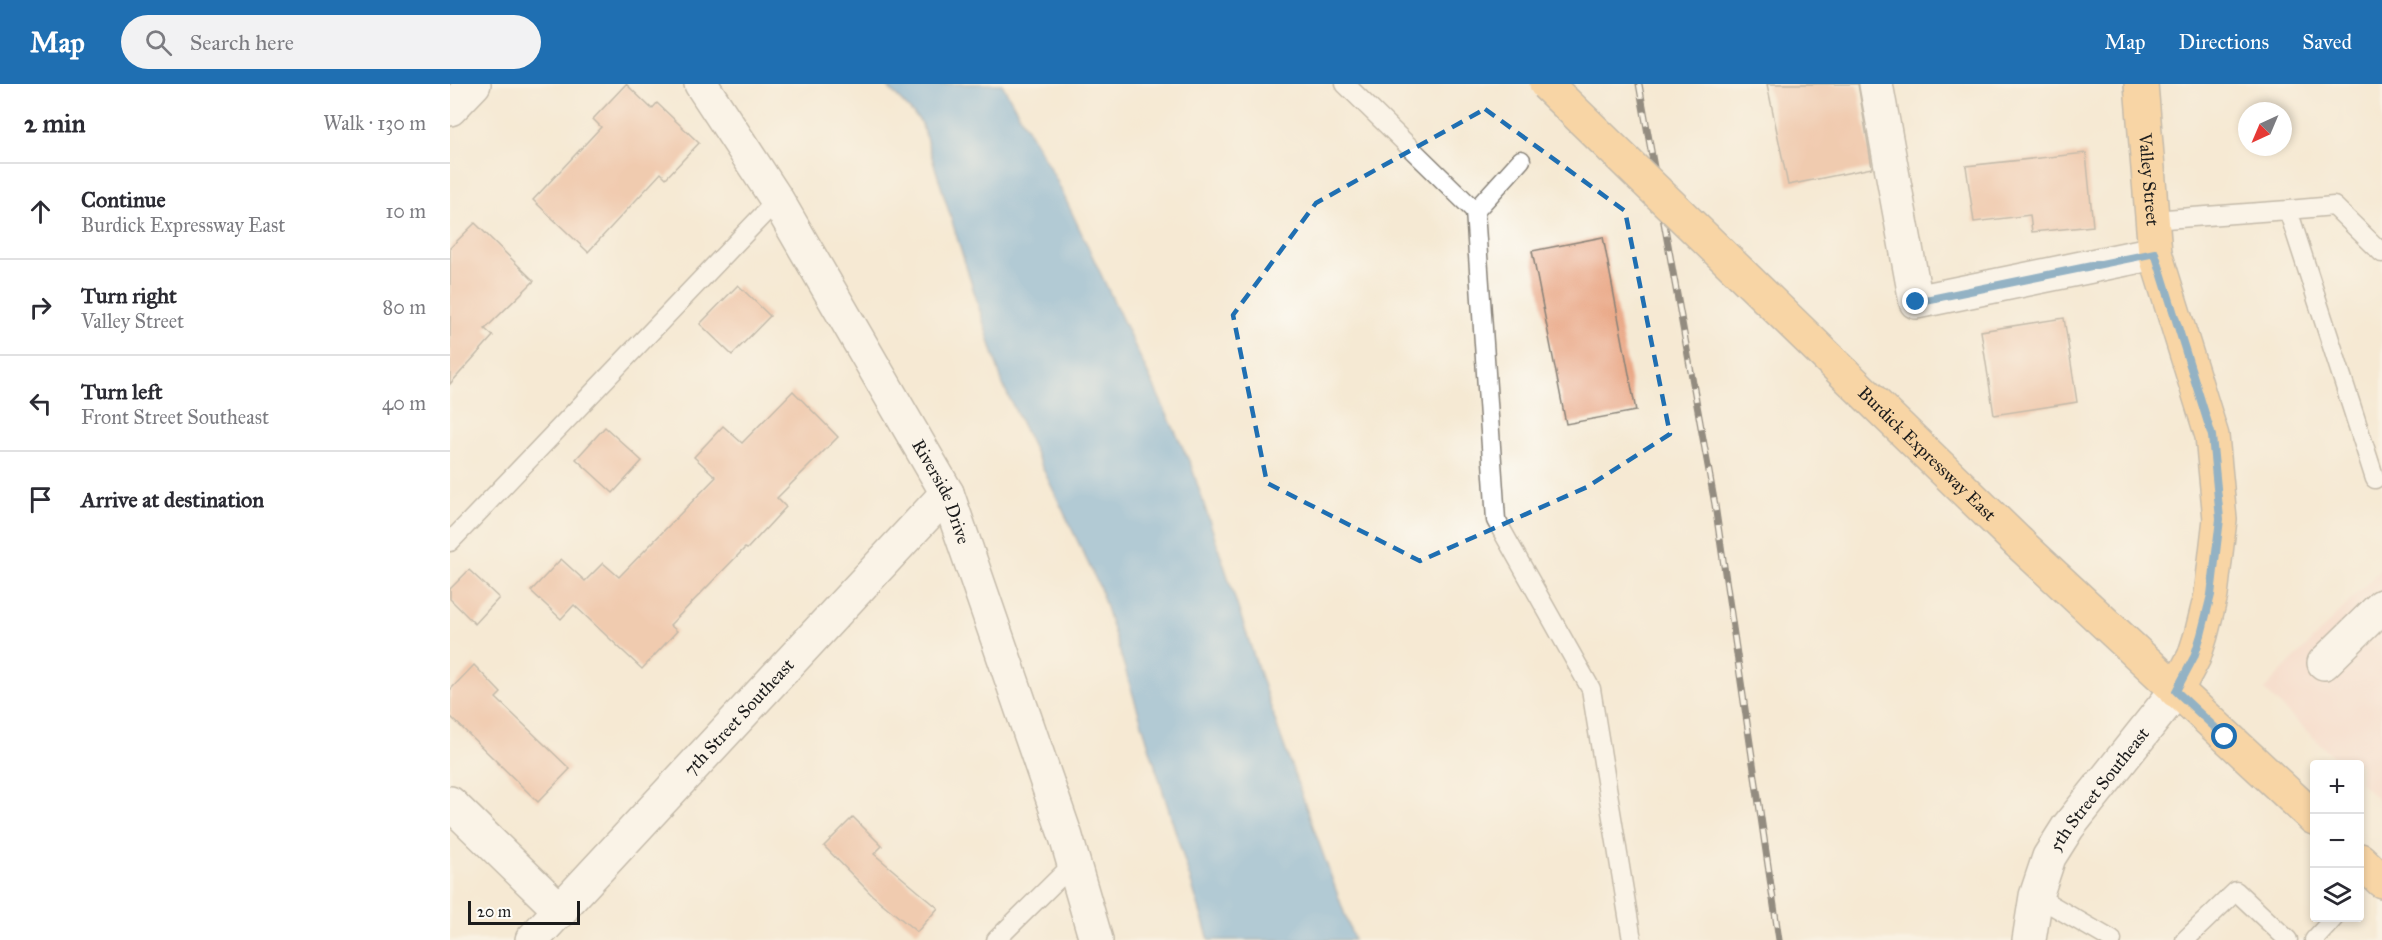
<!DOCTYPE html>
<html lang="en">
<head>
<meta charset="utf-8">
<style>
  :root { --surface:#fff; --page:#f2f2f3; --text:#2b2b33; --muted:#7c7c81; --line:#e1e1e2; --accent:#1f6fb2 }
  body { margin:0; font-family:"IM FELL Great Primer",serif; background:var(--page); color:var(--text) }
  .controls { position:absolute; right:18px; bottom:18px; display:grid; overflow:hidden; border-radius:6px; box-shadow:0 3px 9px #0003 }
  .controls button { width:54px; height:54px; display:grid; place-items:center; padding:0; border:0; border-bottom:2px solid var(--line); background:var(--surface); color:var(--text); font:30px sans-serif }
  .compass { position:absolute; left:1788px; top:18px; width:54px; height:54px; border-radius:50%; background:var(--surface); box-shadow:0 3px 9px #0003; rotate:224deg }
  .scale { position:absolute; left:18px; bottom:15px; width:112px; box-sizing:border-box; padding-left:6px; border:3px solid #1c1c1c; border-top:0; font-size:16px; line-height:21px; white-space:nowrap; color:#1c1c1c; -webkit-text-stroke:4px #fdfcf7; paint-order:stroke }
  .stop { position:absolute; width:18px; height:18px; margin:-14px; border:4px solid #1f6fb2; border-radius:50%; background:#fff }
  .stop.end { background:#1f6fb2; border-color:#fff; box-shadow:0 2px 6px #0008 }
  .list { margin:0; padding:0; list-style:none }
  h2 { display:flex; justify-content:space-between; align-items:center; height:78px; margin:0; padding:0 24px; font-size:26px }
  h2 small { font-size:20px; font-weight:400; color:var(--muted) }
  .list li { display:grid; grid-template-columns:39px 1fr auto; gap:18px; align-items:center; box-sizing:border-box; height:96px; padding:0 24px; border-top:2px solid var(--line) }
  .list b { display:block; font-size:22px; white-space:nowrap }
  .list p { margin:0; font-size:20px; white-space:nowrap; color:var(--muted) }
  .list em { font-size:20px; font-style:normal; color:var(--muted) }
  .icon { flex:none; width:33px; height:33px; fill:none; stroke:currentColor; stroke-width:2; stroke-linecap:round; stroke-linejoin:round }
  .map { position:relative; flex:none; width:1932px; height:856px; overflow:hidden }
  header { display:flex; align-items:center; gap:36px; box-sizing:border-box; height:84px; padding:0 30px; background:var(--accent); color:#fff }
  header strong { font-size:28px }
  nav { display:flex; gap:33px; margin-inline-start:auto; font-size:21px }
  .search { width:420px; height:54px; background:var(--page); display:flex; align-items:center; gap:15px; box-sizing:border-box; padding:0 21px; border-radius:33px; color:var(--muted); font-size:22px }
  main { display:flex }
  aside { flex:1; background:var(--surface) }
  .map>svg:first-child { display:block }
  .built { fill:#f7d1c6 }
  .water { fill:#60a4d5; stroke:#3e6078; stroke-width:1.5 }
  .building { fill:#e9a684 }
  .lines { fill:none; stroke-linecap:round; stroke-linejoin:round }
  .service-casing { stroke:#888278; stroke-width:21 }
  .minor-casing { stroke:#888278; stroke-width:36 }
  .tertiary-casing { stroke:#888278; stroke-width:36 }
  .primary-casing { stroke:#888278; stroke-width:36 }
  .service { stroke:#fff; stroke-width:18 }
  .minor { stroke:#fff; stroke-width:33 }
  .tertiary { stroke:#fff; stroke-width:33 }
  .primary { stroke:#fbbd6e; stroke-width:33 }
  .rail-casing { stroke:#1c1c1c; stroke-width:7 }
  .rail { stroke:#fdfcf7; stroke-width:4.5; stroke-dasharray:14; stroke-linecap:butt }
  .primary-bridge-casing { stroke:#888278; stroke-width:36; stroke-linecap:butt }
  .primary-bridge { stroke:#fbbd6e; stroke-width:33 }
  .route { stroke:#1f6fb2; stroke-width:8 }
  .marked { fill:none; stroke:#1f6fb2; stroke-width:4.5; stroke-dasharray:12 8; stroke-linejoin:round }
  .labels { text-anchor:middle; stroke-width:5; stroke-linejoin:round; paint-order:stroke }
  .street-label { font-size:18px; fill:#1c1c1c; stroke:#fdfcf7 }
</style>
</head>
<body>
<header>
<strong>Map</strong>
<div class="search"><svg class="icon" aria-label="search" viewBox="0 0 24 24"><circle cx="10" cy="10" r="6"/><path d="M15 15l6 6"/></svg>Search here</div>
<nav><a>Map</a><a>Directions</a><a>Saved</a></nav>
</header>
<main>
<aside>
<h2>2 min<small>Walk · 130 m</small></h2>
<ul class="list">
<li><svg class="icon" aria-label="ahead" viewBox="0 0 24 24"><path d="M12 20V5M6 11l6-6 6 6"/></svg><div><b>Continue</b><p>Burdick Expressway East</p></div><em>10 m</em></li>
<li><svg class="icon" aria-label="right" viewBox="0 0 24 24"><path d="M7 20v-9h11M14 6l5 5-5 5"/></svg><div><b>Turn right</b><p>Valley Street</p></div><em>80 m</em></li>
<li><svg class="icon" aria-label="left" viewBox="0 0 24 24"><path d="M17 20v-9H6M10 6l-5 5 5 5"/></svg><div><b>Turn left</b><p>Front Street Southeast</p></div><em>40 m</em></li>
<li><svg class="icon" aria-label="arrive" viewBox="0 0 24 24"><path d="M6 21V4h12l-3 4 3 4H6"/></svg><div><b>Arrive at destination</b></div></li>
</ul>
</aside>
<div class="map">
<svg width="1932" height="856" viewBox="0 0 1932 856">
  <rect width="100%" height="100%" fill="#fdfcf7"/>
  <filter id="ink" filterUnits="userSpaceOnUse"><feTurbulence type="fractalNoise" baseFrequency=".0167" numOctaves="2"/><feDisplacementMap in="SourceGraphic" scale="12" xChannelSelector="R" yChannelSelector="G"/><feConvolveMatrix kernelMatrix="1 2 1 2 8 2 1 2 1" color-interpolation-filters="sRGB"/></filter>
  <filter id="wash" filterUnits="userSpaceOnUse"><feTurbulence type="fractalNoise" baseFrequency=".008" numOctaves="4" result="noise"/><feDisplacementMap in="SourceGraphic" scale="24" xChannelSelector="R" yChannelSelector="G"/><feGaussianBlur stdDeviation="1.35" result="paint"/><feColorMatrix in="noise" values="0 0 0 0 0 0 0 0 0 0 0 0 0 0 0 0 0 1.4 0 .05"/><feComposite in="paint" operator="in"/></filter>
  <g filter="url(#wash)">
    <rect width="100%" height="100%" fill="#f5e9d3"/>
    <path class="built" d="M 1932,484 L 1932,720 L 1910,698 L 1910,680 L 1891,680 L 1814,606 Z"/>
    <path class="water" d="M 435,0 L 552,0 L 606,95 L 741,381 L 827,642 L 904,856 L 759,856 L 650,504 L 553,301 L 471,38 Z"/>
    <g id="blocks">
      <path class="building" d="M 176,0 L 202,25 L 207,19 L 249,59 L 216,94 L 211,89 L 138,168 L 83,116 L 151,43 L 143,35 Z
        M 1317,0 L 1408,0 L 1422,84 L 1338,101 Z
        M 1636,69 L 1643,142 L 1582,148 L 1580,131 L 1524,138 L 1516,82 Z
        M 25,139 L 84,197 L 35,245 L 43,252 L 0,300 L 0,164 Z
        M 1153,153 L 1186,327 L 1116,340 L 1082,167 Z
        M 288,201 L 320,232 L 282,271 L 250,240 Z
        M 1614,234 L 1627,318 L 1544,331 L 1531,247 Z
        M 343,307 L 388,353 L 327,414 L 336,423 L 297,465 L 295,464 L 220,541 L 227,547 L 192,585 L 124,521 L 111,535 L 81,507 L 111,475 L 135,497 L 153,479 L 169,493 L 266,393 L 244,373 L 273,342 L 292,359 Z
        M 155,343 L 192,377 L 163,409 L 126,375 Z
        M 19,486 L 49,514 L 25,540 L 0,515 L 0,505 Z
        M 24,581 L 51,609 L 46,614 L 120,685 L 88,718 L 0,632 L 0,606 Z
        M 403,733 L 432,762 L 424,770 L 488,824 L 467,848 L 422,811 L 374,762 Z"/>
    </g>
  </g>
  <g filter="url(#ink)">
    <use href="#blocks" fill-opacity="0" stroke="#888278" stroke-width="1.5"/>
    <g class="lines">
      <g class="service-casing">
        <path id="service" d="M 895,0 L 1025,127
          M 1071,76 L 1025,127 L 1046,436 L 1141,605 L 1182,856
          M 1838,126 L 1884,122 L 1932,169
          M 1702,136 L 1838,126 L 1925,395
          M 0,458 L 327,116
          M 1586,812 L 1662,856
          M 546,856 L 623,780
          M 1735,856 L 1786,807 L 1838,856
          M 1864,856 L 1884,834"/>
      </g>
      <g class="minor-casing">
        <g id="minor">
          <path id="s1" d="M 251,0 L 327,116 L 497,409 L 616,753 L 646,856"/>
          <path d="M 1426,0 L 1466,218 L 1705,169"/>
          <path d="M 0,25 L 24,0"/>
          <path d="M 1874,579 L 1932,522"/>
          <path d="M 0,719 L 111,827"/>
          <path id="s2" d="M 82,856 L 497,409"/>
        </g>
      </g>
      <g class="tertiary-casing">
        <g id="tertiary">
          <path id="s3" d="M 1579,856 L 1586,812 L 1599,773 L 1618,743 L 1726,607"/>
        </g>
      </g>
      <g class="primary-casing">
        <g id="primary">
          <path id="s4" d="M 1691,0 L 1705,169 L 1762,352 L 1770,435 L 1761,511 L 1751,551 L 1744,573 L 1726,607"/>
          <path d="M 1569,459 L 1864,734"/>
          <path d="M 1910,776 L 1932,797"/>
        </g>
      </g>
      <use href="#service" class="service"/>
      <use href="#minor" class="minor"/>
      <use href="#tertiary" class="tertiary"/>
      <use href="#primary" class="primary"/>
      <g class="rail-casing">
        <path id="rail" d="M 1189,0 L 1265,421 L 1329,856"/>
      </g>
      <use href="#rail" class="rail"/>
      <g class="primary-bridge-casing">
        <g id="primary-bridge">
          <path id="s5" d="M 1096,0 L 1569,459"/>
        </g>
      </g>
      <use href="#primary-bridge" class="primary-bridge"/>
    </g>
  </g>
  <g class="lines" filter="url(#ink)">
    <path class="route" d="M 1466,218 L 1705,169 L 1762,352 L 1770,435 L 1761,511 L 1751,551 L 1744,573 L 1726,607 L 1775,653"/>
  </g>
  <path d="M0 0H1932V856H0ZM 1035,25 L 1175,127 L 1220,350 L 1137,403 L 970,477 L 817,399 L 783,231 L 866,119 Z" fill="#f5e9d3" fill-opacity=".55" fill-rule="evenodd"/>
  <path class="marked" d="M 1035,25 L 1175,127 L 1220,350 L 1137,403 L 970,477 L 817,399 L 783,231 L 866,119 Z"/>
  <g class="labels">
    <g class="street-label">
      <text dy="6" stroke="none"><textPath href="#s4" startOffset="96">Valley Street</textPath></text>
      <text dy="6" stroke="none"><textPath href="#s5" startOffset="531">Burdick Expressway East</textPath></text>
      <text dy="6" stroke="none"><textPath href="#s1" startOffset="474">Riverside Drive</textPath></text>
      <text dy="6" stroke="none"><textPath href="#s2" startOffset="304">7th Street Southeast</textPath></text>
      <text dy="6" stroke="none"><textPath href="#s3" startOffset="170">5th Street Southeast</textPath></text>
    </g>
  </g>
</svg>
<div class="controls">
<button>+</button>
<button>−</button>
<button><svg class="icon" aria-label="layers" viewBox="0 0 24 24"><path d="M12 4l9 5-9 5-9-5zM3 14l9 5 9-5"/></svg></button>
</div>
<svg class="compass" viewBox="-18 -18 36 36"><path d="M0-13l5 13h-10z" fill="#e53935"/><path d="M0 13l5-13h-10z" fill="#7c7c81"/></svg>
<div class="scale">20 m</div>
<div class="stop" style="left:1775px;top:653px"></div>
<div class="stop end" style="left:1466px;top:218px"></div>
</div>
</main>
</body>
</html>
